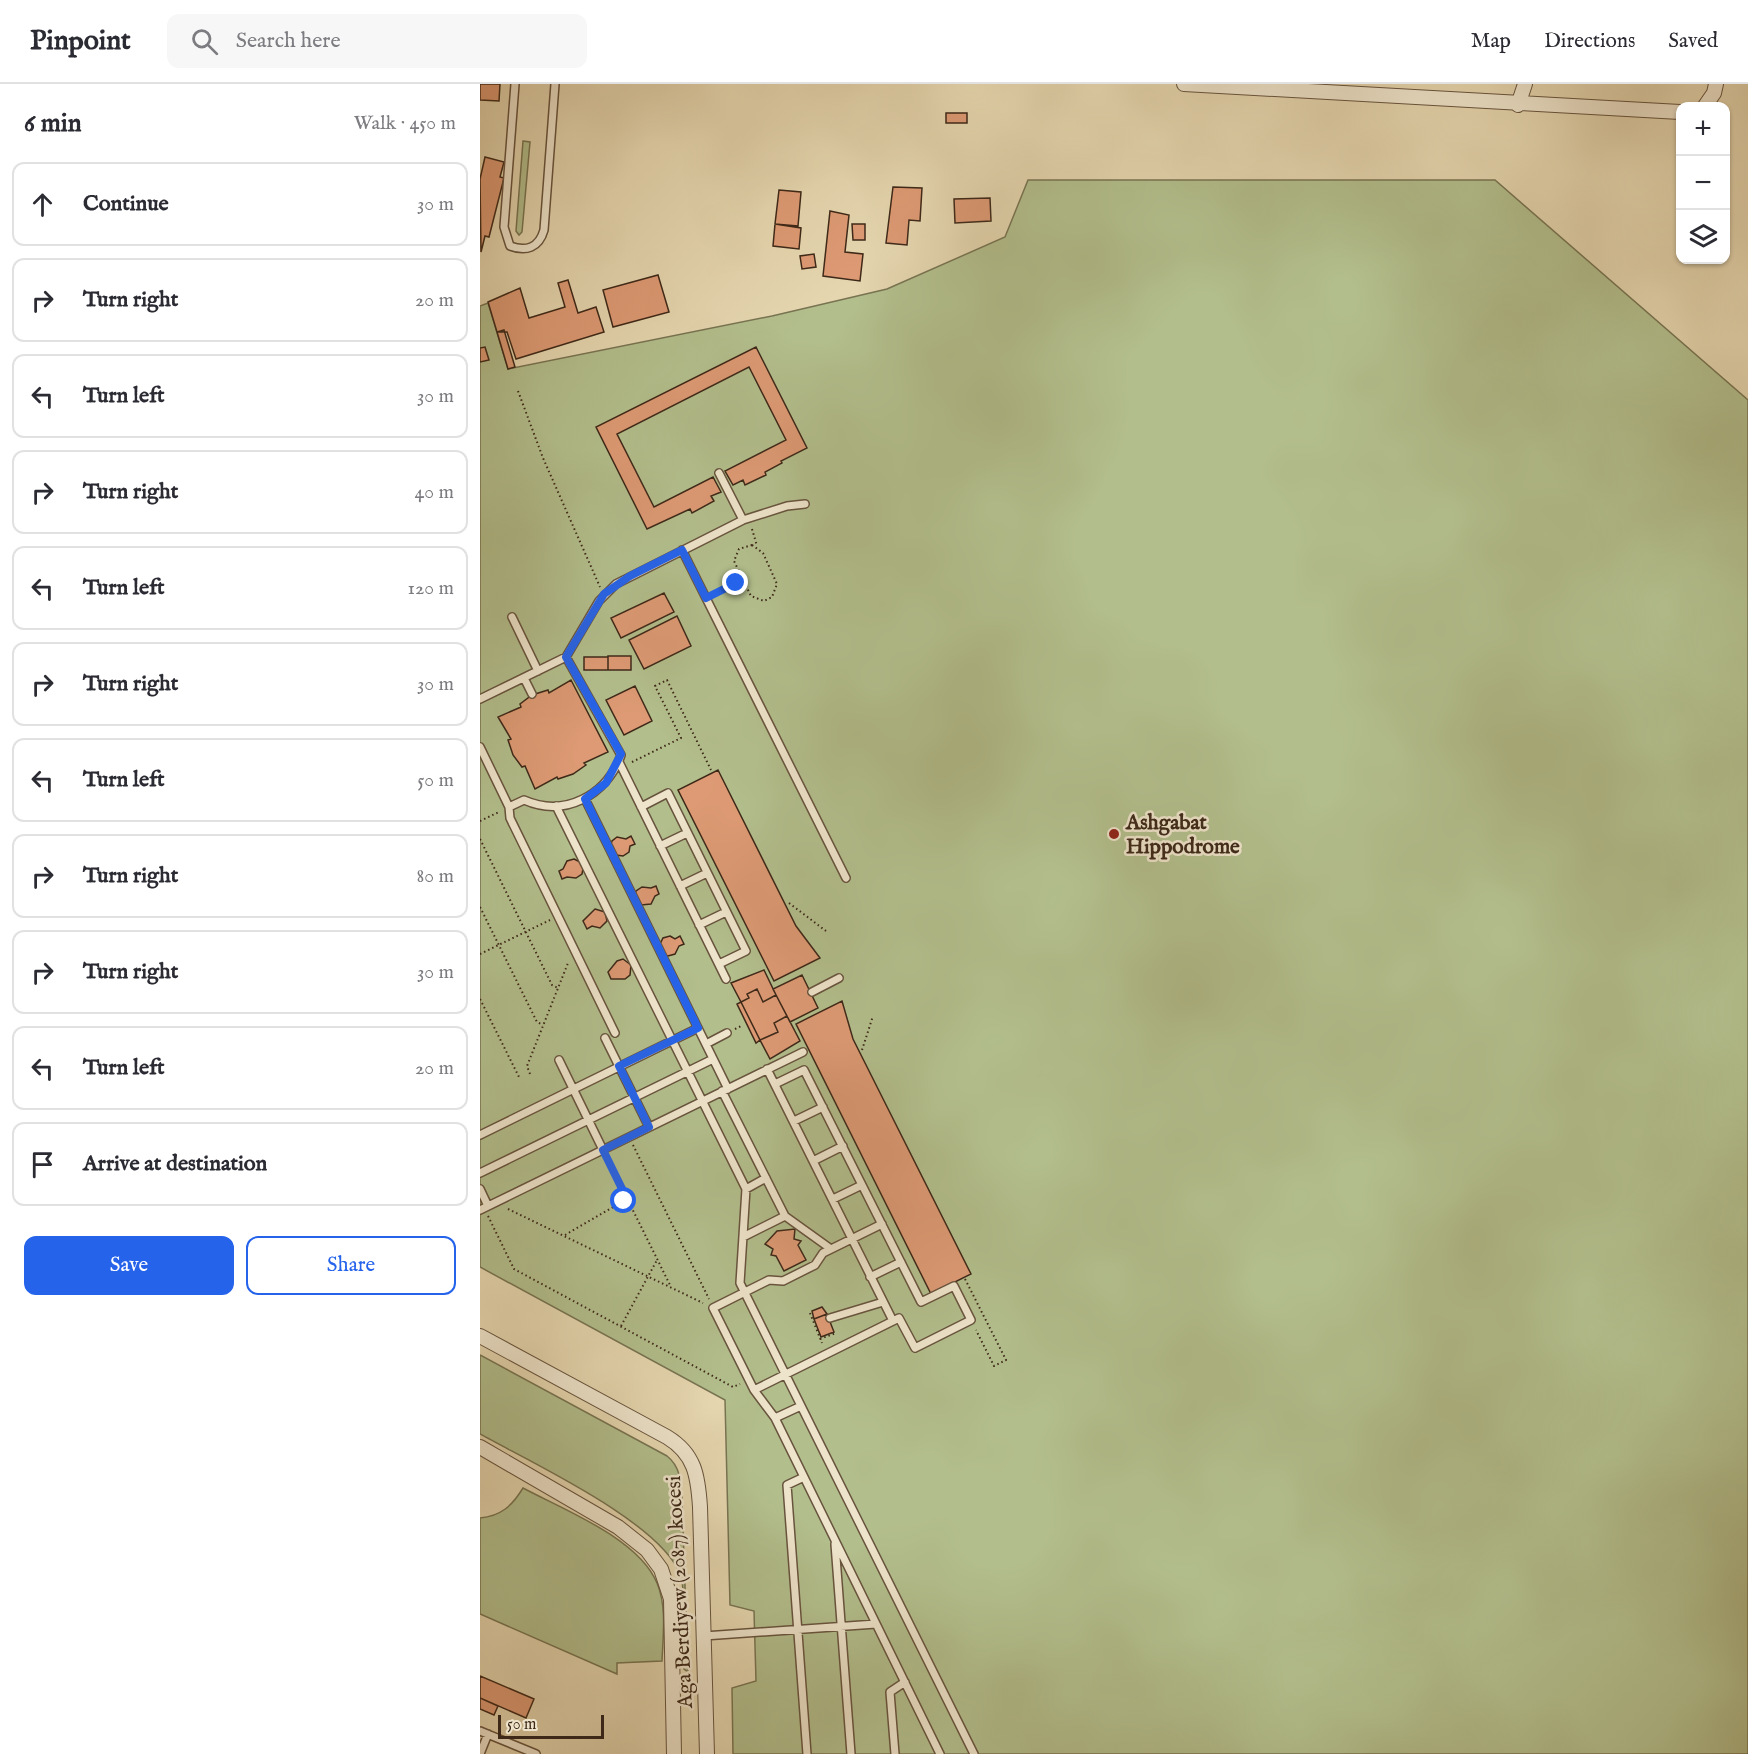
<!DOCTYPE html>
<html lang="en">
<head>
<meta charset="utf-8">
<style>
  :root { --surface:#fff; --page:#f7f7f7; --text:#2b2b33; --muted:#7c7c81; --line:#e1e1e2; --accent:#2563eb }
  body { margin:0; font-family:"IM FELL English",serif; background:var(--page); color:var(--text) }
  .controls { position:absolute; right:18px; top:18px; display:grid; overflow:hidden; border-radius:12px; box-shadow:0 2px 4px #0004 }
  .controls button { width:54px; height:54px; display:grid; place-items:center; padding:0; border:0; border-bottom:2px solid var(--line); background:var(--surface); color:var(--text); font:30px sans-serif }
  .scale { position:absolute; left:18px; bottom:15px; width:106px; box-sizing:border-box; padding-left:6px; border:3px solid #3e2919; border-top:0; font-size:16px; line-height:21px; white-space:nowrap; color:#3e2919; -webkit-text-stroke:4px #eee4cb; paint-order:stroke }
  .stop { position:absolute; width:18px; height:18px; margin:-14px; border:4px solid #2563eb; border-radius:50%; background:#fff }
  .stop.end { background:#2563eb; border-color:#fff; box-shadow:0 2px 6px #0008 }
  .list { margin:0; padding:0; list-style:none }
  h2 { display:flex; justify-content:space-between; align-items:center; height:78px; margin:0; padding:0 24px; font-size:26px }
  h2 small { font-size:20px; font-weight:400; color:var(--muted) }
  .list li { display:grid; grid-template-columns:39px 1fr auto; gap:18px; align-items:center; box-sizing:border-box; height:84px; margin:0 12px 12px; padding:0 12px; border:2px solid var(--line); border-radius:12px }
  .list b { display:block; font-size:22px; white-space:nowrap }
  .list em { font-size:20px; font-style:normal; color:var(--muted) }
  .actions { display:flex; gap:12px; padding:18px 24px }
  .actions a { flex:1; padding:14px 0; border:2px solid var(--accent); border-radius:12px; text-align:center; font-size:21px; color:var(--accent) }
  .actions .main { background:var(--accent); color:#fff }
  .icon { flex:none; width:33px; height:33px; fill:none; stroke:currentColor; stroke-width:2; stroke-linecap:round; stroke-linejoin:round }
  .map { position:relative; flex:none; width:1268px; height:1670px; overflow:hidden }
  header { display:flex; align-items:center; gap:36px; box-sizing:border-box; height:84px; padding:0 30px; background:var(--surface); border-bottom:2px solid var(--line) }
  header strong { font-size:28px }
  nav { display:flex; gap:33px; margin-inline-start:auto; font-size:21px }
  .search { width:420px; height:54px; background:var(--page); display:flex; align-items:center; gap:15px; box-sizing:border-box; padding:0 21px; border-radius:12px; color:var(--muted); font-size:22px }
  main { display:flex }
  aside { flex:1; background:var(--surface) }
  .map>svg:first-child { display:block }
  .green { fill:#b2be8c; stroke:#787452; stroke-width:1.5 }
  .building { fill:#dd9a74; stroke:#3e2919; stroke-width:1.5 }
  .lines { fill:none; stroke-linecap:round; stroke-linejoin:round }
  .service-casing { stroke:#68543e; stroke-width:10 }
  .minor-casing { stroke:#68543e; stroke-width:16 }
  .path { stroke:#3e2919; stroke-width:2; stroke-dasharray:1.5 3; stroke-linecap:butt }
  .service { stroke:#eee4cb; stroke-width:7 }
  .minor { stroke:#eee4cb; stroke-width:14 }
  .route { stroke:#2563eb; stroke-width:8 }
  .poi-dot { fill:#8f2418; stroke:#eee4cb; stroke-width:2 }
  .labels { text-anchor:middle; stroke-width:5; stroke-linejoin:round; paint-order:stroke }
  .poi-label { font-size:21px; font-weight:bold; fill:#3e2919; stroke:#eee4cb; text-anchor:start }
  .street-label { font-size:21px; fill:#3e2919; stroke:#eee4cb }
</style>
</head>
<body>
<header>
<strong>Pinpoint</strong>
<div class="search"><svg class="icon" aria-label="search" viewBox="0 0 24 24"><circle cx="10" cy="10" r="6"/><path d="M15 15l6 6"/></svg>Search here</div>
<nav><a>Map</a><a>Directions</a><a>Saved</a></nav>
</header>
<main>
<aside>
<h2>6 min<small>Walk · 450 m</small></h2>
<ul class="list">
<li><svg class="icon" aria-label="ahead" viewBox="0 0 24 24"><path d="M12 20V5M6 11l6-6 6 6"/></svg><div><b>Continue</b></div><em>30 m</em></li>
<li><svg class="icon" aria-label="right" viewBox="0 0 24 24"><path d="M7 20v-9h11M14 6l5 5-5 5"/></svg><div><b>Turn right</b></div><em>20 m</em></li>
<li><svg class="icon" aria-label="left" viewBox="0 0 24 24"><path d="M17 20v-9H6M10 6l-5 5 5 5"/></svg><div><b>Turn left</b></div><em>30 m</em></li>
<li><svg class="icon" aria-label="right" viewBox="0 0 24 24"><path d="M7 20v-9h11M14 6l5 5-5 5"/></svg><div><b>Turn right</b></div><em>40 m</em></li>
<li><svg class="icon" aria-label="left" viewBox="0 0 24 24"><path d="M17 20v-9H6M10 6l-5 5 5 5"/></svg><div><b>Turn left</b></div><em>120 m</em></li>
<li><svg class="icon" aria-label="right" viewBox="0 0 24 24"><path d="M7 20v-9h11M14 6l5 5-5 5"/></svg><div><b>Turn right</b></div><em>30 m</em></li>
<li><svg class="icon" aria-label="left" viewBox="0 0 24 24"><path d="M17 20v-9H6M10 6l-5 5 5 5"/></svg><div><b>Turn left</b></div><em>50 m</em></li>
<li><svg class="icon" aria-label="right" viewBox="0 0 24 24"><path d="M7 20v-9h11M14 6l5 5-5 5"/></svg><div><b>Turn right</b></div><em>80 m</em></li>
<li><svg class="icon" aria-label="right" viewBox="0 0 24 24"><path d="M7 20v-9h11M14 6l5 5-5 5"/></svg><div><b>Turn right</b></div><em>30 m</em></li>
<li><svg class="icon" aria-label="left" viewBox="0 0 24 24"><path d="M17 20v-9H6M10 6l-5 5 5 5"/></svg><div><b>Turn left</b></div><em>20 m</em></li>
<li><svg class="icon" aria-label="arrive" viewBox="0 0 24 24"><path d="M6 21V4h12l-3 4 3 4H6"/></svg><div><b>Arrive at destination</b></div></li>
</ul>
<div class="actions"><a class="main">Save</a><a>Share</a></div>
</aside>
<div class="map">
<svg width="1268" height="1670" viewBox="0 0 1268 1670">
  <rect width="100%" height="100%" fill="#e5d6af"/>
  <filter id="stains"><feTurbulence type="fractalNoise" baseFrequency=".00333" numOctaves="4"/><feColorMatrix values="0 0 0 0 .2 0 0 0 0 .09 0 0 0 0 .02 0 0 0 .5 -.17"/></filter>
  <radialGradient id="worn" r=".72"><stop offset=".6" stop-color="#630" stop-opacity="0"/><stop offset="1" stop-color="#630" stop-opacity=".3"/></radialGradient>
  <path class="green" d="M 43,57 L 50,58 L 42,148 L 39,151 L 36,147 Z
    M 548,96 L 1015,96 L 1268,316 L 1268,1670 L 253,1670 L 252,1604 L 276,1597 L 274,1527 L 250,1521 L 245,1316 L 0,1183 L 0,222 L 8,219 L 28,285 L 292,232 L 407,205 L 525,153 Z
    M 0,1271 L 187,1372 C 201,1383 201,1399 202,1416 L 208,1588 L 204,1585 C 203,1561 207,1510 200,1490 C 180,1438 50,1378 0,1350 Z
    M 43,1404 C 84,1426 158,1454 177,1499 C 187,1523 183,1551 182,1577 L 137,1579 L 137,1590 L 0,1530 L 0,1434 C 21,1432 32,1422 43,1404 Z"/>
  <path class="building" d="M 0,0 L 20,0 L 19,17 L 0,16 Z
    M 466,29 L 487,29 L 487,39 L 466,39 Z
    M 5,73 L 24,78 L 20,93 L 24,94 L 9,153 L 5,152 L 1,168 L 0,95 Z
    M 413,103 L 442,104 L 440,137 L 429,136 L 427,161 L 406,159 Z
    M 299,106 L 321,108 L 318,142 L 295,140 Z
    M 510,114 L 511,137 L 475,139 L 474,115 Z
    M 350,127 L 369,131 L 365,168 L 383,170 L 380,197 L 343,192 Z
    M 295,140 L 321,144 L 319,165 L 293,162 Z
    M 372,140 L 385,140 L 385,156 L 373,156 Z
    M 334,170 L 336,183 L 322,185 L 320,172 Z
    M 178,191 L 189,228 L 133,243 L 123,206 Z
    M 88,196 L 98,229 L 116,223 L 124,248 L 36,275 L 27,248 L 17,248 L 8,218 L 40,204 L 49,234 L 85,223 L 78,199 Z
    M 24,246 L 35,283 L 28,285 L 17,248 Z
    M 5,263 L 9,276 L 0,278 L 0,264 Z
    M 276,263 L 327,364 L 301,377 L 302,379 L 285,388 L 286,391 L 265,401 L 263,396 L 253,401 L 245,387 L 306,356 L 269,283 L 137,350 L 174,423 L 233,393 L 241,408 L 231,412 L 234,417 L 212,429 L 210,425 L 167,445 L 116,343 Z
    M 184,509 L 194,528 L 141,554 L 131,534 Z
    M 197,532 L 211,562 L 164,585 L 149,556 Z
    M 128,572 L 151,572 L 151,586 L 128,586 Z
    M 104,573 L 128,573 L 128,586 L 104,586 Z
    M 91,596 L 128,668 L 104,679 L 106,681 L 93,690 L 78,695 L 77,693 L 55,705 L 45,682 L 42,683 L 33,671 L 28,656 L 31,655 L 18,633 L 41,623 L 40,620 L 52,611 L 68,606 L 69,609 Z
    M 155,602 L 172,637 L 144,651 L 126,616 Z
    M 238,686 L 316,842 L 340,874 L 294,897 L 198,706 Z
    M 151,752 L 155,760 L 150,762 L 149,768 L 143,772 L 136,771 L 131,760 L 132,757 L 137,753 L 146,755 Z
    M 94,775 L 100,778 L 103,784 L 102,790 L 96,794 L 87,793 L 82,795 L 79,787 L 83,785 L 87,777 Z
    M 176,802 L 179,810 L 175,812 L 171,820 L 161,821 L 155,810 L 156,807 L 162,803 L 171,804 Z
    M 115,825 L 125,828 L 127,837 L 120,844 L 112,842 L 107,845 L 103,837 Z
    M 190,852 L 195,855 L 200,852 L 204,860 L 199,862 L 195,870 L 188,872 L 185,871 L 180,860 L 183,854 Z
    M 143,875 L 151,881 L 150,891 L 145,895 L 131,895 L 128,888 L 137,877 Z
    M 284,886 L 296,911 L 283,918 L 277,905 L 267,910 L 269,914 L 261,918 L 251,899 Z
    M 322,891 L 338,924 L 310,938 L 293,905 Z
    M 277,905 L 283,918 L 296,911 L 307,932 L 294,939 L 298,948 L 280,956 L 261,918 L 269,914 L 267,910 Z
    M 362,917 L 373,955 L 491,1190 L 451,1210 L 316,940 Z
    M 261,918 L 280,956 L 276,959 L 257,920 Z
    M 307,932 L 320,957 L 290,975 L 280,956 L 298,948 L 294,939 Z
    M 315,1145 L 314,1155 L 321,1157 L 318,1161 L 326,1176 L 304,1187 L 296,1172 L 291,1171 L 293,1165 L 285,1160 L 297,1147 Z
    M 342,1223 L 347,1230 L 334,1235 L 332,1227 Z
    M 347,1230 L 354,1248 L 341,1253 L 334,1235 Z
    M 0,1592 L 54,1615 L 46,1634 L 0,1614 Z
    M 0,1614 L 18,1622 L 14,1631 L 0,1625 Z"/>
  <g class="lines">
    <g class="service-casing">
      <path id="service" d="M 35,0 L 24,143 L 30,162 C 46,168 59,164 64,146 L 75,0
        M 239,389 L 263,436
        M 202,466 L 366,794
        M 32,533 L 58,587
        M 44,594 L 52,610
        M 0,615 L 86,573 L 119,517 L 136,500 L 263,436 L 307,422 L 325,420
        M 0,663 L 29,723 L 30,734 L 135,949
        M 139,678 L 246,895
        M 105,715 L 248,1005
        M 76,722 L 266,1105 L 260,1199 L 494,1670
        M 29,723 L 44,716 C 85,734 127,711 141,671 L 86,573
        M 161,723 L 188,709 L 266,867 L 239,880
        M 180,762 L 207,749
        M 200,802 L 227,789
        M 219,841 L 246,828
        M 332,908 L 359,894
        M 125,954 L 169,1043
        M 226,960 L 247,949
        M 79,976 L 123,1066
        M 287,985 L 413,1237
        M 242,1007 L 305,1132 L 351,1165
        M 314,1037 L 343,1023
        M 0,1051 L 218,944
        M 333,1077 L 363,1062
        M 0,1089 L 233,975
        M 0,1105 L 8,1122
        M 266,1105 L 286,1094
        M 353,1115 L 382,1101
        M 0,1126 L 323,968
        M 402,1140 L 343,1169 L 335,1181 L 303,1197 L 289,1196 L 233,1224 L 274,1306 L 295,1334 L 460,1670
        M 263,1153 L 305,1132
        M 390,1193 L 421,1178
        M 350,1234 L 403,1218
        M 274,1306 L 419,1234 L 435,1264 L 491,1236 L 474,1202 L 441,1218 L 324,986 L 295,1000
        M 295,1334 L 321,1322
        M 324,1393 L 307,1401 L 327,1670
        M 355,1460 L 371,1670
        M 224,1552 L 396,1540
        M 0,1647 L 56,1670
        M 0,1670 L 8,1650
        M 415,1670 L 410,1608 L 425,1598"/>
    </g>
    <g class="minor-casing">
      <path id="minor" d="M 704,0 L 1200,28
        M 1038,21 L 1045,0
        M 1225,22 L 1234,9 L 1236,0
        M 0,1252 L 187,1353 C 215,1370 218,1392 220,1423 L 227,1670
        M 0,1363 L 138,1443 L 167,1466 L 181,1485 L 191,1515 L 194,1670"/>
    </g>
    <path class="path" d="M 38,307 L 63,374 L 120,503
      M 272,445 L 277,462
      M 272,461 L 283,469 L 297,500 L 292,513 L 284,517 L 271,512 L 254,477 L 259,465 Z
      M 236,509 L 262,496
      M 152,678 L 201,654 L 175,602 L 187,596 L 231,686
      M 0,737 L 19,728
      M 0,755 L 72,901 L 78,904
      M 309,819 L 346,847
      M 0,823 L 57,938 L 63,941
      M 0,870 L 70,836
      M 0,915 L 40,995
      M 255,945 L 261,942
      M 382,966 L 393,932
      M 50,990 L 47,982 L 88,879
      M 153,1061 L 229,1215
      M 127,1074 L 191,1203
      M 28,1125 L 223,1219
      M 8,1132 L 34,1185 L 253,1303 L 260,1300
      M 85,1151 L 147,1115
      M 485,1195 L 526,1276 L 514,1282 L 496,1246
      M 330,1229 L 342,1259
      M 141,1242 L 177,1176
      M 340,1255 L 356,1249"/>
    <use href="#service" class="service"/>
    <use href="#minor" class="minor"/>
  </g>
  <g class="lines">
    <path class="route" d="M 144,1117 L 147,1115 L 123,1066 L 169,1043 L 139,982 L 218,944 L 105,715 L 126,699 L 141,670 L 86,573 L 124,510 L 150,492 L 202,466 L 226,514 L 256,499"/>
  </g>
  <circle class="poi-dot" cx="634" cy="750" r="6"/>
  <g class="labels">
    <g class="poi-label">
      <text x="646" y="745">Ashgabat<tspan x="646" dy="24">Hippodrome</tspan></text>
    </g>
    <g class="street-label">
      <text transform="translate(199 1508) rotate(-93)" y="7">Aga Berdiyew (2087) kocesi</text>
    </g>
  </g>
  <rect width="100%" height="100%" filter="url(#stains)"/>
  <rect width="100%" height="100%" fill="url(#worn)"/>
</svg>
<div class="controls">
<button>+</button>
<button>−</button>
<button><svg class="icon" aria-label="layers" viewBox="0 0 24 24"><path d="M12 4l9 5-9 5-9-5zM3 14l9 5 9-5"/></svg></button>
</div>
<div class="scale">50 m</div>
<div class="stop" style="left:144px;top:1117px"></div>
<div class="stop end" style="left:256px;top:499px"></div>
</div>
</main>
</body>
</html>
